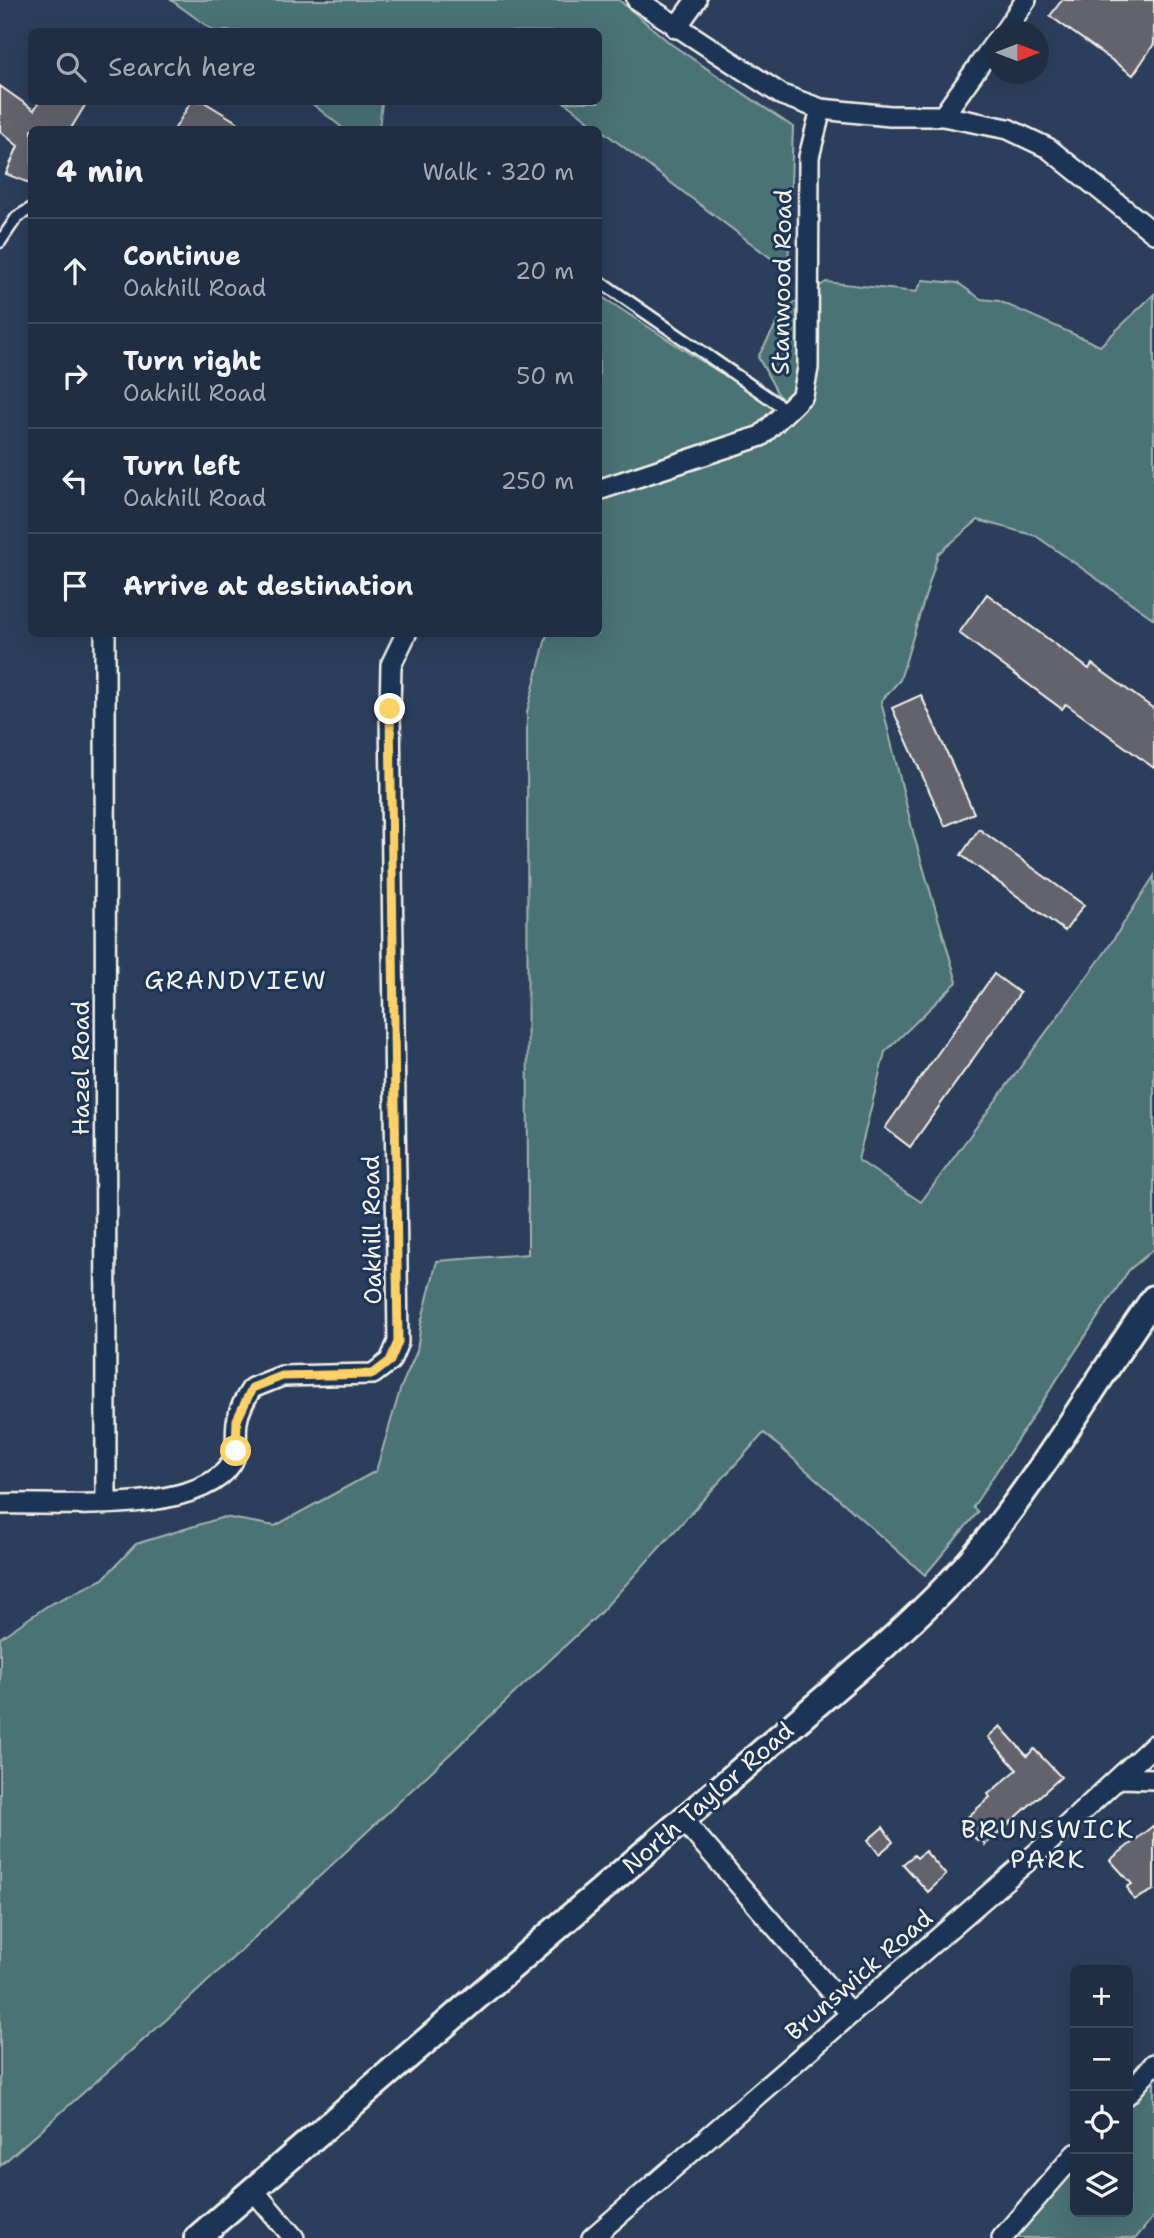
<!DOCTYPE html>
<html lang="en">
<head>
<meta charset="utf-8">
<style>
  :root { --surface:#202e44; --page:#2d3a4f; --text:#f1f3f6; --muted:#a2a8b2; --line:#3d4a5d }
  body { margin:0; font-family:"Shantell Sans",sans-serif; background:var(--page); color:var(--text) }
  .controls { position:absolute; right:21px; bottom:21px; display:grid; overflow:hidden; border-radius:10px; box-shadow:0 7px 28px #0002 }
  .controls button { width:63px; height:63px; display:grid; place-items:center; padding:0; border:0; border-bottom:2px solid var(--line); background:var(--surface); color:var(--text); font:35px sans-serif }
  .compass { position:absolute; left:986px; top:21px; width:63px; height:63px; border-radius:50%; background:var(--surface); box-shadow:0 7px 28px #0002; rotate:90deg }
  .stop { position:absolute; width:21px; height:21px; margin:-16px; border:5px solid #ffd166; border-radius:50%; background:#fff }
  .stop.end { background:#ffd166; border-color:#fff; box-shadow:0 2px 7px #0008 }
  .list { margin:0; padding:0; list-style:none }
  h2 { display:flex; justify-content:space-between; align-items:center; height:91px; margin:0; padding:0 28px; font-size:30px }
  h2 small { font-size:23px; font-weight:400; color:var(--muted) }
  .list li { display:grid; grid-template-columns:46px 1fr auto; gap:21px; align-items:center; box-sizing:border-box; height:105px; padding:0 28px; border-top:2px solid var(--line) }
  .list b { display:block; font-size:26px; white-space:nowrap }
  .list p { margin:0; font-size:23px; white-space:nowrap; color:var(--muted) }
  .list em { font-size:23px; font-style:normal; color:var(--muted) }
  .icon { flex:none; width:38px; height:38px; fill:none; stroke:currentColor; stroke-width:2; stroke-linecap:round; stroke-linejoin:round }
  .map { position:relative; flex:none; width:1154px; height:2238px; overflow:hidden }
  .search { position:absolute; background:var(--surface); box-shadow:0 7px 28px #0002; left:28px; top:28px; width:574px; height:77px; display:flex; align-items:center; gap:18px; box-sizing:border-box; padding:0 24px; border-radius:10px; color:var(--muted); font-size:26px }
  .panel { position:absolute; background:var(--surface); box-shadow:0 7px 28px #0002; left:28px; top:126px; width:574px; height:511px; border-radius:10px }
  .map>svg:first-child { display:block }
  .green { fill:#4c7275; stroke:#a0b2ae; stroke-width:2 }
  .building { fill:#64646d; stroke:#f4f1e8; stroke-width:2 }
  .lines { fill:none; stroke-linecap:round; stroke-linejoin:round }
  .service-casing { stroke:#f4f1e8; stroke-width:15 }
  .minor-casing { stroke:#f4f1e8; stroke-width:24 }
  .tertiary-casing { stroke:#f4f1e8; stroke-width:30 }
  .service { stroke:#1d3557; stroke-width:10 }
  .minor { stroke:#1d3557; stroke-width:19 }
  .tertiary { stroke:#1d3557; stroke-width:24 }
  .route { stroke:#ffd166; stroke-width:9 }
  .labels { text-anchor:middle; stroke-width:6; stroke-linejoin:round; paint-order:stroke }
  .street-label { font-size:24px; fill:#f4f1e8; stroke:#1d3557 }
  .neighbourhood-label { font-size:26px; letter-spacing:2px; fill:#f4f1e8; stroke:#1d3557 }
</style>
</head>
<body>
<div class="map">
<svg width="1154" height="2238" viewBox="0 0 1154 2238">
  <rect width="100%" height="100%" fill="#2b3e5b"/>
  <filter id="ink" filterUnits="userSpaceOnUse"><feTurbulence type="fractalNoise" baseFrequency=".0143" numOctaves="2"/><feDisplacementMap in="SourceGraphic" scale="14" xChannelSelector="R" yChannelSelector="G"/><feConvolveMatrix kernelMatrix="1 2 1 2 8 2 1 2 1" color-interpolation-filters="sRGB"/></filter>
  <g filter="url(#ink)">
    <path class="green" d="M 171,0 L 619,0 L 671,44 L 793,127 L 788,271 L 564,102 L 598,102 L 598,32 L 214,31 Z
      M 310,102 L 382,102 L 379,129 L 344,129 Z
      M 923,280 L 958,283 L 981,299 L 999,301 L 1100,346 L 1154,294 L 1154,619 L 1036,536 L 978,520 L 938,554 L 900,680 L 881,701 L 914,836 L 957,982 L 885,1052 L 858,1160 L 921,1202 L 1106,951 L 1154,876 L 1154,1249 L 1129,1270 L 973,1507 L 978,1512 L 925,1575 L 764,1433 L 599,1614 L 174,2013 L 0,2166 L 0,1638 L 47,1606 L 103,1579 L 136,1544 L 224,1517 L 275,1526 L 376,1471 L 401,1387 L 417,1351 L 421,1323 L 437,1261 L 528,1254 L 527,712 L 547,634 L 598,634 L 599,295 L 709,366 L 787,411 L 758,357 L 785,309 L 826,282 L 916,292 Z
      M 1154,2078 L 1154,2216 L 1136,2238 L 1013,2238 L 1075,2167 L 1075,2212 L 1128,2212 L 1128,2107 Z"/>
    <path class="building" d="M 1062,0 L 1154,0 L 1154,44 L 1133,75 L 1050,16 Z
      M 0,86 L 34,110 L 39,102 L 87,102 L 70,130 L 32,130 L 32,184 L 6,174 L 18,146 L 0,131 Z
      M 191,102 L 204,102 L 250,130 L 174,130 Z
      M 987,594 L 1089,669 L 1092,664 L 1154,709 L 1154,768 L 1066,704 L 1062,709 L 959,633 Z
      M 921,695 L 974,813 L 945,826 L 892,708 Z
      M 979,829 L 1084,905 L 1065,931 L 961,855 Z
      M 994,974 L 1020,993 L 910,1147 L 885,1128 Z
      M 1000,1726 L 1027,1756 L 1034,1749 L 1061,1777 L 985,1845 L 981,1838 L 978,1841 L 961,1823 L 990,1797 L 988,1794 L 1017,1770 L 988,1737 Z
      M 1154,1825 L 1154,1890 L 1134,1900 L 1127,1887 L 1132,1884 L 1110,1860 Z
      M 883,1827 L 893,1842 L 879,1854 L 868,1840 Z
      M 925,1851 L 946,1875 L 928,1892 L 903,1864 L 914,1855 L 917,1858 Z"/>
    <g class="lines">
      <g class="service-casing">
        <path id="service" d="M 0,242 L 17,217 L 32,208
          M 598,280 L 788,411"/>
      </g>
      <g class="minor-casing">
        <path id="minor" d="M 637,0 L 782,95 L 821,109 L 890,116 L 943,116 L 1008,129 L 1048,148 L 1154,233
          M 676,28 L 696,0
          M 1004,32 L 1026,0
          M 943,116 L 996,41
          M 598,490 L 761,436 L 803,395 L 808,368 L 809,157 L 821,109
          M 105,634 L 106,1503
          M 0,1504 C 55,1502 198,1516 231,1464 C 239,1452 235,1436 237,1422 C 239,1409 245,1399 252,1388 L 282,1376 L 373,1374 L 390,1361 L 398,1342 L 390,709 L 391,665 L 406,634
          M 1120,1778 L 1154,1779
          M 683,1820 L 851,2014
          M 1128,2094 L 1154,2064
          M 254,2191 L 294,2238
          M 592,2238 L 1047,1844 L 1154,1745
          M 1002,2238 L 1075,2154"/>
      </g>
      <g class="tertiary-casing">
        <path id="tertiary" d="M 197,2238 L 880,1650 C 918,1615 956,1580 988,1539 C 1049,1463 1098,1378 1154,1298"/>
      </g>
      <use href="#service" class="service"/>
      <use href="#minor" class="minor"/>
      <use href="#tertiary" class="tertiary"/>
    </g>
  </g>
  <g class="lines" filter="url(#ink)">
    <path class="route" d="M 236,1451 L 237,1420 L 252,1388 L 282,1376 L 373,1374 L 390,1361 L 398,1342 L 390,709"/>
  </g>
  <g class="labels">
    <g class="street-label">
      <text transform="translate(782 282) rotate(-89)" y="8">Stanwood Road</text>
      <text transform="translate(81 1068) rotate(-90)" y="8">Hazel Road</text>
      <text transform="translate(372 1230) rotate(-91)" y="8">Oakhill Road</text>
      <text transform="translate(708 1798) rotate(-41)" y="8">North Taylor Road</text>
      <text transform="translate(859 1975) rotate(-41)" y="8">Brunswick Road</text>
    </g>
    <g class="neighbourhood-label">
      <text x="236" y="989">GRANDVIEW</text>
      <text x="1048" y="1838">BRUNSWICK<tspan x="1048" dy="30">PARK</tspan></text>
    </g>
  </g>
</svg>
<div class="controls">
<button>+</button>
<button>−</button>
<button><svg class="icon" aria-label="locate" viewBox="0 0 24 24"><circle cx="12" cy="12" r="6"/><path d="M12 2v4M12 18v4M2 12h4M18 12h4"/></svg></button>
<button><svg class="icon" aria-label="layers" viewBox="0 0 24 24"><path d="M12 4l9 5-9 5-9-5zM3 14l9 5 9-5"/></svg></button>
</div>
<svg class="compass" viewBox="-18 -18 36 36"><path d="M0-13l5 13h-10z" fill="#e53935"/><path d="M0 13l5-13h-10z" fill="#a2a8b2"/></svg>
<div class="stop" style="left:236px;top:1451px"></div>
<div class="stop end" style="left:390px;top:709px"></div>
<div class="search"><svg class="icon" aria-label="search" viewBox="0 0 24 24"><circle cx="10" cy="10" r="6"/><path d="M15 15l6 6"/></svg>Search here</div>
<section class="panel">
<h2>4 min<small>Walk · 320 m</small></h2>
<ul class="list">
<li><svg class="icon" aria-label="ahead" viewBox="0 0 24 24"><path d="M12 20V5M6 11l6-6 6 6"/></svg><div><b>Continue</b><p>Oakhill Road</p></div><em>20 m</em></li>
<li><svg class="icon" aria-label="right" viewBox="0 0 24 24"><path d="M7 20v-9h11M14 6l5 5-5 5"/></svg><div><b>Turn right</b><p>Oakhill Road</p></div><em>50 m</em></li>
<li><svg class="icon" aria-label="left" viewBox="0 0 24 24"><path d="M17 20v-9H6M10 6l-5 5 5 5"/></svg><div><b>Turn left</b><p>Oakhill Road</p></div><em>250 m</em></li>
<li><svg class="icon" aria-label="arrive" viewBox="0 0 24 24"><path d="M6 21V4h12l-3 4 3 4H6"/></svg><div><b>Arrive at destination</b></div></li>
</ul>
</section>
</div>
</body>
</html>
